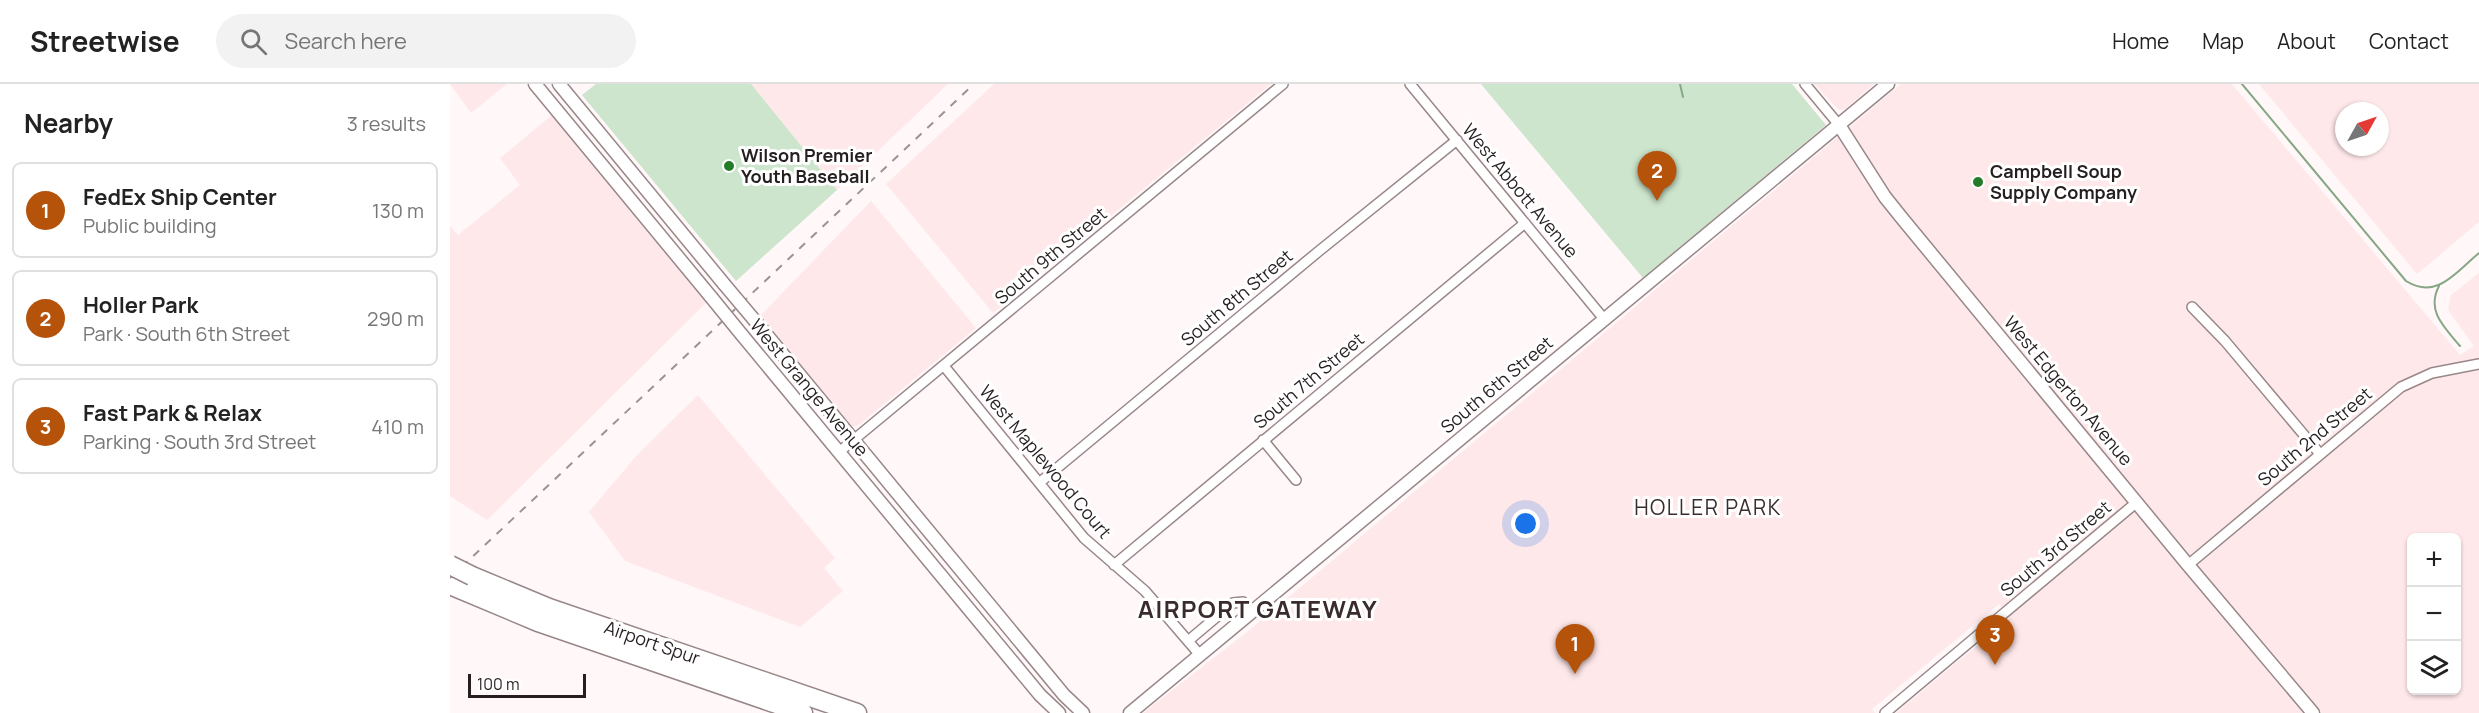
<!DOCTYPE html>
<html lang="en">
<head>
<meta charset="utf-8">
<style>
  :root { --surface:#fff; --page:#f2f2f2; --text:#222; --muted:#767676; --line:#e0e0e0; --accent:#b45309 }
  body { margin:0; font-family:Manrope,sans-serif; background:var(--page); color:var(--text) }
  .controls { position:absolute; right:18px; bottom:18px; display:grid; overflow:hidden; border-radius:9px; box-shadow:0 2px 4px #0004 }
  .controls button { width:54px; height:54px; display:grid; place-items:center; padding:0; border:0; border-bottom:2px solid var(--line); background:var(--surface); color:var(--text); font:30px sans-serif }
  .compass { position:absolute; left:1885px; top:18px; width:54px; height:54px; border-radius:50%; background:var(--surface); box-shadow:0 2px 4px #0004; rotate:50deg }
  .scale { position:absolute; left:18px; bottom:15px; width:118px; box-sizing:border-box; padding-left:6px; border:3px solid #261f20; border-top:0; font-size:16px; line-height:21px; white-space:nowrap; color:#261f20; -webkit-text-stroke:4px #fff; paint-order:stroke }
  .you { position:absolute; left:1076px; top:440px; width:21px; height:21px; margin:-15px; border:4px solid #fff; border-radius:50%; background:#1a73e8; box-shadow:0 0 0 9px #1a73e833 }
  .badge { display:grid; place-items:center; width:39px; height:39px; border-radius:50%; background:var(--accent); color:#fff; font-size:20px; font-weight:700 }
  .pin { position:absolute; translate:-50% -50px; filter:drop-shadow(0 2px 3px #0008) }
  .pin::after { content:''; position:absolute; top:32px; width:21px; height:18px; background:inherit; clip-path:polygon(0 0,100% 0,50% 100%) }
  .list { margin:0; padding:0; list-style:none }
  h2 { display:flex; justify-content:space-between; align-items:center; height:78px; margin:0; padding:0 24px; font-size:26px }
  h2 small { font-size:20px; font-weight:400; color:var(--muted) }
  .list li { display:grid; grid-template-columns:39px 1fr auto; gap:18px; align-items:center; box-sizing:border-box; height:96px; margin:0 12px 12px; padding:0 12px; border:2px solid var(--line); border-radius:9px }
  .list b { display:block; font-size:22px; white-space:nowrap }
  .list p { margin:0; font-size:20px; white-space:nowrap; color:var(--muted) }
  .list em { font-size:20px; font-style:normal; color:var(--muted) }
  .icon { flex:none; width:33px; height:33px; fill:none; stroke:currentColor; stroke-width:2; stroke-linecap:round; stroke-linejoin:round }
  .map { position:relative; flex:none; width:2029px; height:629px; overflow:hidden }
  header { display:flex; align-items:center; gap:36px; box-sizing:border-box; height:84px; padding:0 30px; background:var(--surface); border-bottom:2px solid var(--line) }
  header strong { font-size:28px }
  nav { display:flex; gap:33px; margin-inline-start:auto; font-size:21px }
  .search { width:420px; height:54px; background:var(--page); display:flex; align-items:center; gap:15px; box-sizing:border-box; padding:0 21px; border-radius:33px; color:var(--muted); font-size:22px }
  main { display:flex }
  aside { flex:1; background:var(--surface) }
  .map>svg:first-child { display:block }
  .built { fill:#ffe8ea; fill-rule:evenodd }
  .green { fill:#cde5cc }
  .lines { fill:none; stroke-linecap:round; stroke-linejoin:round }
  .stream { stroke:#86a785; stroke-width:2 }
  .minor-casing { stroke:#988788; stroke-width:12 }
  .tertiary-casing { stroke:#988788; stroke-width:15 }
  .motorway-casing { stroke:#988788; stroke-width:21 }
  .minor { stroke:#fff; stroke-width:9 }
  .tertiary { stroke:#fff; stroke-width:12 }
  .motorway { stroke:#fff; stroke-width:18 }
  .rail { stroke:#9a9293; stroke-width:2; stroke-dasharray:8 8; stroke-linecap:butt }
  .tertiary-bridge-casing { stroke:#988788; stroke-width:15; stroke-linecap:butt }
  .motorway-bridge-casing { stroke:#988788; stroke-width:21; stroke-linecap:butt }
  .tertiary-bridge { stroke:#fff; stroke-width:12 }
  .motorway-bridge { stroke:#fff; stroke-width:18 }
  .poi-dot { fill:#247c2b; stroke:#fff; stroke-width:2 }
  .labels { text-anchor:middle; stroke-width:6; stroke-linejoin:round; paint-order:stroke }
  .poi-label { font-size:18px; font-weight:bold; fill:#261f20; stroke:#fff; text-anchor:start }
  .street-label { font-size:18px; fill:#261f20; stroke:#fff }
  .quarter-label { font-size:21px; letter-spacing:1.5px; fill:#3a2c2d; stroke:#fff }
  .district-label { font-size:24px; font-weight:bold; letter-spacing:1.5px; fill:#3a2c2d; stroke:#fff }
</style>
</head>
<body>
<header>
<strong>Streetwise</strong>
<div class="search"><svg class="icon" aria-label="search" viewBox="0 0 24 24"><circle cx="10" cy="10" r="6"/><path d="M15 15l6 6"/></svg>Search here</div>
<nav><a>Home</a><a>Map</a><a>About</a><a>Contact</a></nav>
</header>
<main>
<aside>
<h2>Nearby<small>3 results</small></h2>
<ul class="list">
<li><span class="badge">1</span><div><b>FedEx Ship Center</b><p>Public building</p></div><em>130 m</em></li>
<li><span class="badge">2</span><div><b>Holler Park</b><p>Park · South 6th Street</p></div><em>290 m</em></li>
<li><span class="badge">3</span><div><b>Fast Park &amp; Relax</b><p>Parking · South 3rd Street</p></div><em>410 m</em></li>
</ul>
</aside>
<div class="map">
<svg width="2029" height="629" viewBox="0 0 2029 629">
  <rect width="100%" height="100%" fill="#fff7f8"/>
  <path class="built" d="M 0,0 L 57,0 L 21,29 Z
    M 301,0 L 498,0 L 387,106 Z
    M 544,0 L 821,0 L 543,229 L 436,100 Z
    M 1364,0 L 1424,0 L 1395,25 L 1389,26 Z
    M 1451,0 L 1782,0 L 2010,271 L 2024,262 L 1998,226 L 2001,211 L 2029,189 L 2029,629 L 1872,629 L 1791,532 L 1779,541 L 1853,629 L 1446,629 L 1560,534 L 1549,520 L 1422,625 L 1425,629 L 693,629 L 797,548 ZM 1962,454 L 2006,454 L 2006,606 L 1962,606 Z
    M 1809,0 L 2029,0 L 2029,138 L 1967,190 ZM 1894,27 L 1930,27 L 1930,63 L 1894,63 Z
    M 102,31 L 257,218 L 37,436 L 0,412 L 0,142 L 8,151 L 70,101 L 50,74 Z
    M 421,117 L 526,244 L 410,340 L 401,344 L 310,232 Z
    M 248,311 L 385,474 L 374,484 L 393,507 L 350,543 L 175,477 L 139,428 L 187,371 Z"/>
  <path class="green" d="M 146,0 L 301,0 L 387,106 L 286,197 L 132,11 Z
    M 1031,0 L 1342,0 L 1376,41 L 1193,194 Z"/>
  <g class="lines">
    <path class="stream" d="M 1230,0 L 1233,13
      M 1792,0 L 1956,197 C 1987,216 2005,189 2029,169
      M 1989,202 C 1976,227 1994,243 2010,262"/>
    <g class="minor-casing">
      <path id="minor" d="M 960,0 L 1154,235
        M 1355,0 L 1389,41
        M 1742,223 L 1775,257 L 1870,370
        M 494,282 L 634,454 L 695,507 L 750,571
        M 813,356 L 846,396
        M 389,368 L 833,0
        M 589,399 L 869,167 L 1007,56
        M 664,481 L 1075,139
        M 1738,481 L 1951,303 L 1982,289 L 2029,280
        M 738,557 L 783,519 L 793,518 L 802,528
        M 1435,629 L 1687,418"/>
    </g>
    <g class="tertiary-casing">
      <path id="tertiary" d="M 85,0 L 261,213
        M 109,0 L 274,200
        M 1389,41 L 1435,113 L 1451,133 L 1738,481 L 1863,629
        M 306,238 L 614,611 L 633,629
        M 292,251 L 590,611 L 609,629
        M 680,629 L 1438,0"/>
    </g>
    <g class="motorway-casing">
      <path id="motorway" d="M 22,492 L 99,524 L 407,629
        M 0,501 L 88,538 L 353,629"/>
    </g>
    <use href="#minor" class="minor"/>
    <use href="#tertiary" class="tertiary"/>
    <use href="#motorway" class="motorway"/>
    <path class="rail" d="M 0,494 L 524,0"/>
    <g class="tertiary-bridge-casing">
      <path id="tertiary-bridge" d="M 274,200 L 306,238
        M 261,213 L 292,251"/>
    </g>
    <g class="motorway-bridge-casing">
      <path id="motorway-bridge" d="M 0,481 L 22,492"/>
    </g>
    <use href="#tertiary-bridge" class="tertiary-bridge"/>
    <use href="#motorway-bridge" class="motorway-bridge"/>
  </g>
  <g class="poi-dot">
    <circle cx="279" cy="82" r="6"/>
    <circle cx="1528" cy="98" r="6"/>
  </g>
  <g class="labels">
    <g class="poi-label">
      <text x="291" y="78">Wilson Premier<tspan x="291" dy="21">Youth Baseball</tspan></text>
      <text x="1540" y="94">Campbell Soup<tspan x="1540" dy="21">Supply Company</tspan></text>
    </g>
    <g class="street-label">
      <text transform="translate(1070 107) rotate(50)" y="6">West Abbott Avenue</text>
      <text transform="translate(601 172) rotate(-40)" y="6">South 9th Street</text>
      <text transform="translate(787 214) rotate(-40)" y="6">South 8th Street</text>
      <text transform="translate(859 297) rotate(-40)" y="6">South 7th Street</text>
      <text transform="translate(1047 301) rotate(-40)" y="6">South 6th Street</text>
      <text transform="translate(359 304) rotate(50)" y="6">West Grange Avenue</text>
      <text transform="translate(1618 307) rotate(50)" y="6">West Edgerton Avenue</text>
      <text transform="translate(1865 353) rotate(-40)" y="6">South 2nd Street</text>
      <text transform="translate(595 378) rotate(50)" y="6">West Maplewood Court</text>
      <text transform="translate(1606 465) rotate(-40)" y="6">South 3rd Street</text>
      <text transform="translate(202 559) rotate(19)" y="6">Airport Spur</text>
    </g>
    <g class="quarter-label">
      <text x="1258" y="431">HOLLER PARK</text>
    </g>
    <g class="district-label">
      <text x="808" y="534">AIRPORT GATEWAY</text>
    </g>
  </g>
</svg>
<div class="controls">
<button>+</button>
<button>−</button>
<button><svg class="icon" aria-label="layers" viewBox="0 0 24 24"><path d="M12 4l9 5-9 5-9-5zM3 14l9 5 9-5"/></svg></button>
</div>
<svg class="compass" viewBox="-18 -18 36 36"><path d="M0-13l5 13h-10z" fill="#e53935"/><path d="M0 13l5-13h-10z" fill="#767676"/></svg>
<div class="scale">100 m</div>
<div class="you"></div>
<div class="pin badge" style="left:1125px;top:590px">1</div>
<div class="pin badge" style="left:1207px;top:117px">2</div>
<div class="pin badge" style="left:1545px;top:581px">3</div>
</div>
</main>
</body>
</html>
